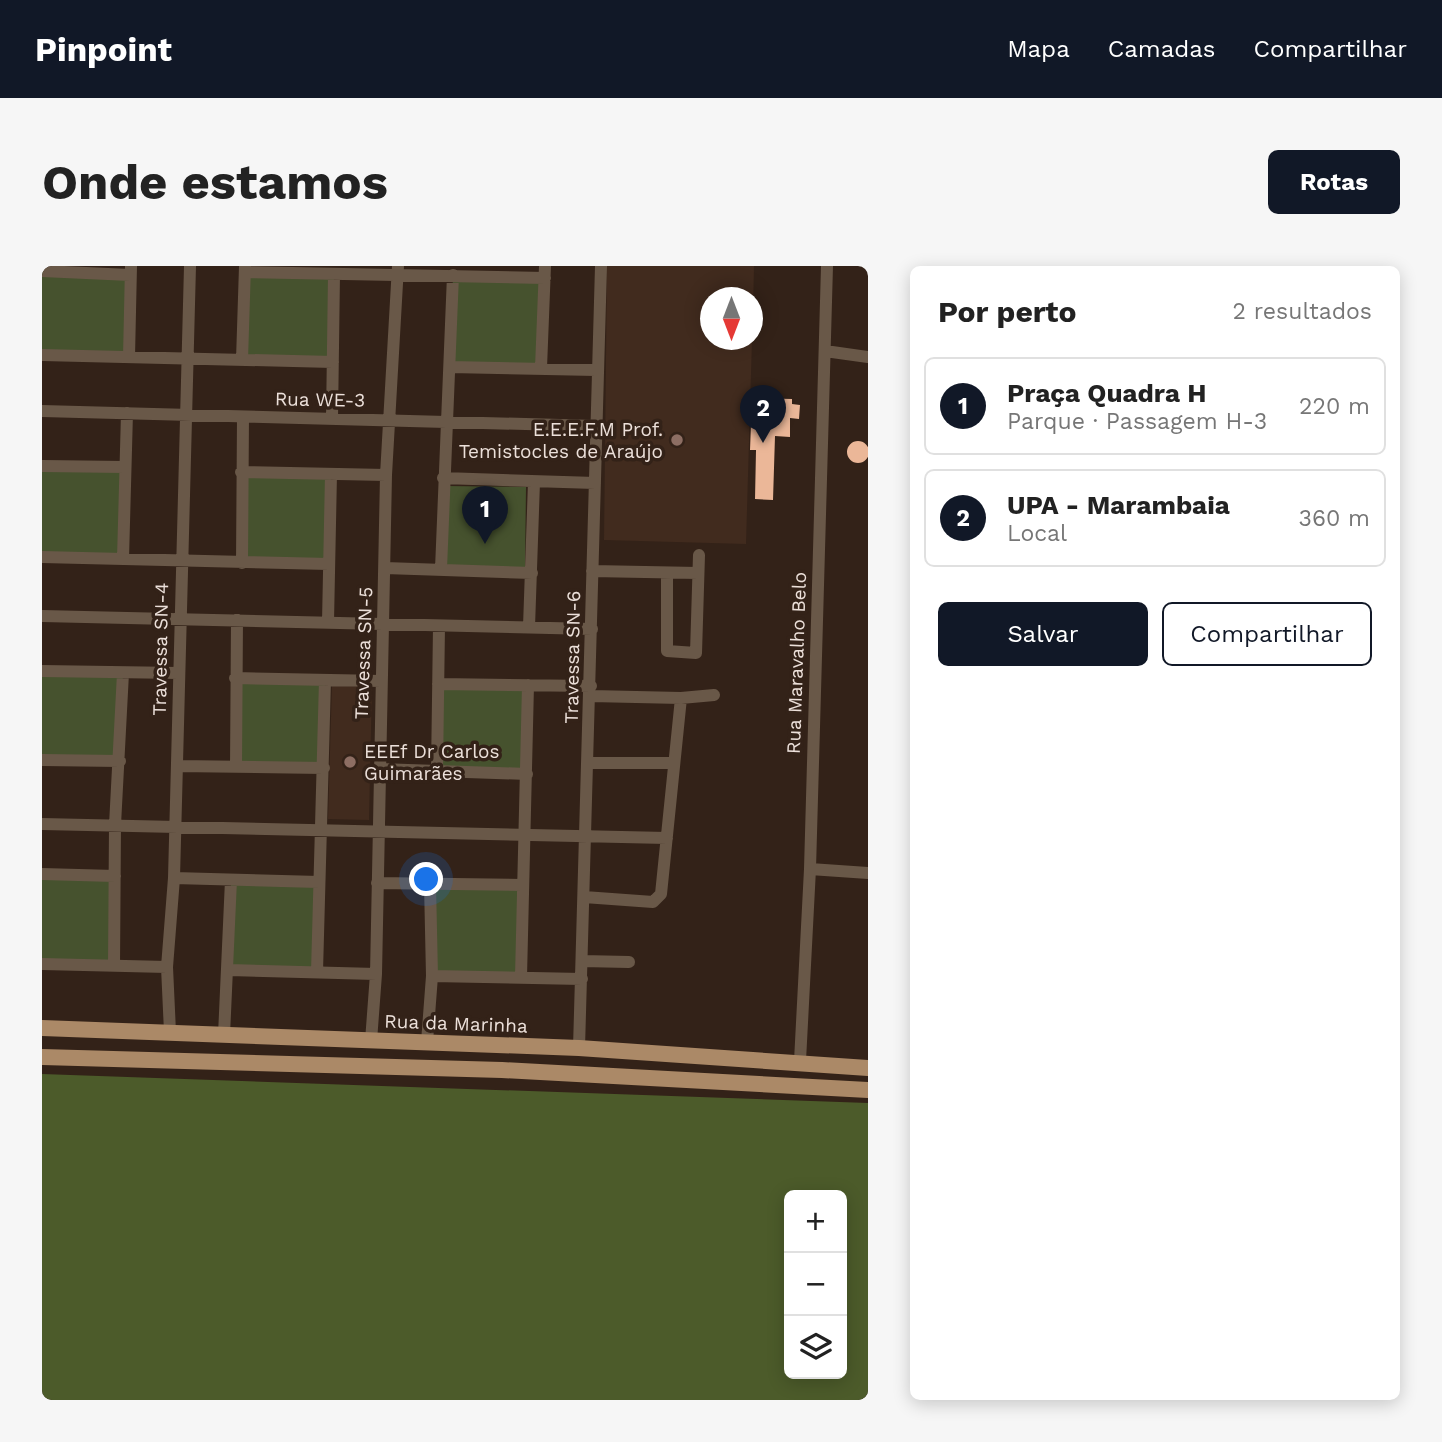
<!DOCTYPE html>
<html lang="pt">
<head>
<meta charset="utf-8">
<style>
  :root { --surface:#fff; --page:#f6f6f6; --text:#222; --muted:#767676; --line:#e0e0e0; --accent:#111827 }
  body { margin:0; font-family:"Work Sans",sans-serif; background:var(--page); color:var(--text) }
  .controls { position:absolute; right:21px; bottom:21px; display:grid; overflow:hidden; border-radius:10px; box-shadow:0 4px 18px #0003 }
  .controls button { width:63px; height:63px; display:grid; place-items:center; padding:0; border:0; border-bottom:2px solid var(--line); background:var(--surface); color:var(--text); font:35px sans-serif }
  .compass { position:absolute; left:658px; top:21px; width:63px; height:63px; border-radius:50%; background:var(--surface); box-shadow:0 4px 18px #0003; rotate:180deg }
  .you { position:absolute; left:385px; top:614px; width:24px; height:24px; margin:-18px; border:5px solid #fff; border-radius:50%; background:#1a73e8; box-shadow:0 0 0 10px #1a73e833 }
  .badge { display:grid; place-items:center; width:46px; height:46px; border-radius:50%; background:var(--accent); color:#fff; font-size:23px; font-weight:700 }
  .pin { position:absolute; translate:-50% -58px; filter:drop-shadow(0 2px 4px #0008) }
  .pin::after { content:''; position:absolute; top:37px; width:24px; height:21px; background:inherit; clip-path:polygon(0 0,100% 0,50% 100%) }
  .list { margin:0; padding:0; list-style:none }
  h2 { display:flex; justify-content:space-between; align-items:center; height:91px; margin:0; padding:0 28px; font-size:30px }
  h2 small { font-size:23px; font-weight:400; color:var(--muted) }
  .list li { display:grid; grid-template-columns:46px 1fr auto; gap:21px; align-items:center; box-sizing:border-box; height:98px; margin:0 14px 14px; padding:0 14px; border:2px solid var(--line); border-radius:10px }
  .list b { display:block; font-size:26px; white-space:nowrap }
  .list p { margin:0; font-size:23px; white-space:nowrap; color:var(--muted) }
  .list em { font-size:23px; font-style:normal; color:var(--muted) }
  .actions { display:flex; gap:14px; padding:21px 28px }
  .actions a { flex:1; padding:16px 0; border:2px solid var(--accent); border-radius:10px; text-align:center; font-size:24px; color:var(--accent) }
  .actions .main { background:var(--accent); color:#fff }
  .icon { flex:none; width:38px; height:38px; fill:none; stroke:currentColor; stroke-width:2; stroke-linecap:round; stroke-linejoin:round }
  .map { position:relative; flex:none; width:826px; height:1134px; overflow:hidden; border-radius:10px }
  header { display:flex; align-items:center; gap:42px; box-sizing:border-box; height:98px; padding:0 35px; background:var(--accent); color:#fff }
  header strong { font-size:33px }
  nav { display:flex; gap:38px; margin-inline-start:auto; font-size:24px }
  .intro { display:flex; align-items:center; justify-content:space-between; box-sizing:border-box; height:168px; padding:0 42px }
  h1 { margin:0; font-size:49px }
  .button { padding:18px 32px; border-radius:10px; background:var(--accent); color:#fff; font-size:24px; font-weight:700 }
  main { display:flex; gap:42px; padding:0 42px }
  aside { flex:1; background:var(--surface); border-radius:10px; box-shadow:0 4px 18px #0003 }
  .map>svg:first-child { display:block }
  .built { fill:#412b1e }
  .green { fill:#46522e }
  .forest { fill:#4c5b2a; fill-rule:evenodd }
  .building { fill:#ebb798 }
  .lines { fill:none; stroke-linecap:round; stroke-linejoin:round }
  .minor { stroke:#695848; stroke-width:12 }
  .major { stroke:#ab8967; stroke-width:16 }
  .education-dot { fill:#8d6e63; stroke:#332218; stroke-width:2.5 }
  .labels { text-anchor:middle; stroke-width:7; stroke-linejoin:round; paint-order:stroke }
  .street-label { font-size:19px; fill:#ece0da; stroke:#332218 }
  .poi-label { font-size:19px; fill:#ece0da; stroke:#332218; text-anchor:end }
</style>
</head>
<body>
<header>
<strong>Pinpoint</strong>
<nav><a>Mapa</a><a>Camadas</a><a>Compartilhar</a></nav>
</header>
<div class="intro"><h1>Onde estamos</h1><a class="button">Rotas</a></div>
<main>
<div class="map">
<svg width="826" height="1134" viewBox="0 0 826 1134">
  <rect width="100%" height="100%" fill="#332218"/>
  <path class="built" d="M 565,0 L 712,0 L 711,48 L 710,32 L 668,32 L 668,74 L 710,74 L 704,278 L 562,274 Z
    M 290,418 L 330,419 L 327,554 L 286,553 Z"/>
  <path class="green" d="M 0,5 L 88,9 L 87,91 L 0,89 Z
    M 203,6 L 292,9 L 291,96 L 200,94 Z
    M 411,9 L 503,12 L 499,102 L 408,101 Z
    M 0,200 L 83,201 L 81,293 L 0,291 Z
    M 199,206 L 289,208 L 287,298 L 200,297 Z
    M 403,220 L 484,221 L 483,304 L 406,300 L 402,294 Z
    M 0,405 L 81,407 L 77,495 L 0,494 Z
    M 193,412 L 283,414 L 282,502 L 194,501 Z
    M 396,418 L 486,419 L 485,508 L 395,505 Z
    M 0,608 L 73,610 L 72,700 L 0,698 Z
    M 189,614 L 277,616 L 275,706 L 187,704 Z
    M 388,618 L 480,619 L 479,711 L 390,710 Z"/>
  <path class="forest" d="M 0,808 L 826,837 L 826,1134 L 0,1134 ZM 747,929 L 800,929 L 800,1108 L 747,1108 Z"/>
  <path class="building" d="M 710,132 L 750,133 L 750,138 L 758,139 L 757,153 L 748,152 L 748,171 L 733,170 L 731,234 L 713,233 L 714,184 L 708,184 Z
    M805 186a11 11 0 1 1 22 0a11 11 0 1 1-22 0Z"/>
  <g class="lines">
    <path class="minor" d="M 0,5 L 88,9
      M 203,6 L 503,12
      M 783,85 L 826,91
      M 0,89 L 291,96
      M 87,91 L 89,0
      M 200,94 L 203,0
      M 408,101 L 554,104
      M 499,102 L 503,0
      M 0,145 L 554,160
      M 290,153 L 292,9
      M 0,200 L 83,201
      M 199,206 L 344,209
      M 401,212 L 553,217
      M 0,291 L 287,298
      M 81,293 L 85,147
      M 200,297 L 201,151
      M 343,302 L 490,307
      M 399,303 L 411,9
      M 550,305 L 656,307
      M 625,307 L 625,385 L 654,387 L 657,289
      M 0,350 L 550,363
      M 286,356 L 289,208
      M 487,361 L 492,216
      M 0,405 L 137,407
      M 193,412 L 339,415
      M 396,418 L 549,420
      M 549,430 L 639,432 L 672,429
      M 0,494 L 78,495
      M 547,497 L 631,497
      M 135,500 L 282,502
      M 194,501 L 195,354
      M 337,503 L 485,508
      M 395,505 L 397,360
      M 0,558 L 625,572
      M 768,603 L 826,607
      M 0,608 L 73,610
      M 132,612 L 277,616
      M 335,617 L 480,619
      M 542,631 L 611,636 L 619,628 L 639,432
      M 540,695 L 587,696
      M 0,698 L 125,701
      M 72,700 L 73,559 L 81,407
      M 187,704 L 334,708
      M 275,706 L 283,414
      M 390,710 L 540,713
      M 479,711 L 486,419
      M 128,766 L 125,701 L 132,612 L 148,0
      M 182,769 L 189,614
      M 329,775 L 334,708 L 344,209 L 356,0
      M 385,776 L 390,710 L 388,618
      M 537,782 L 559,0
      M 758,795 L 768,603 L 785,0"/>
    <path class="major" d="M 0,762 L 537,782 L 826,802
      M 0,791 L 460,804 L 826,824"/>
  </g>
  <g class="education-dot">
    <circle cx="635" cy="174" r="7"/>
    <circle cx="308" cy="496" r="7"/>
  </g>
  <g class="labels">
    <g class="street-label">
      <text transform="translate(278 133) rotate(1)" y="7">Rua WE-3</text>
      <text transform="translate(118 383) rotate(-89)" y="7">Travessa SN-4</text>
      <text transform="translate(321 387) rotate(-88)" y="7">Travessa SN-5</text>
      <text transform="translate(530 391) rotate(-89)" y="7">Travessa SN-6</text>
      <text transform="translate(754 397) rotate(-88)" y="7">Rua Maravalho Belo</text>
      <text transform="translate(414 757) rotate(2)" y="7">Rua da Marinha</text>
    </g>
    <g class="poi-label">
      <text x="621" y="170">E.E.E.F.M Prof.<tspan x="621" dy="22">Temistocles de Araújo</tspan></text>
      <text x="322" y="492" text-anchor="start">EEEf Dr Carlos<tspan x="322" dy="22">Guimarães</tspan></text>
    </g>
  </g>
</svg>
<div class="controls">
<button>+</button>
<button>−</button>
<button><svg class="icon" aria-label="layers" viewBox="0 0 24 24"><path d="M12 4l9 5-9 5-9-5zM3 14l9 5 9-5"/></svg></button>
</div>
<svg class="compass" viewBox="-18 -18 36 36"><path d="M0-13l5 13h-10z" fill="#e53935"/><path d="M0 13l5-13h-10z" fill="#767676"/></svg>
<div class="you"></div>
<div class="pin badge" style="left:443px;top:278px">1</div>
<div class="pin badge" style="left:721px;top:177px">2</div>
</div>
<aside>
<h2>Por perto<small>2 resultados</small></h2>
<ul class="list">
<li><span class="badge">1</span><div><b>Praça Quadra H</b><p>Parque · Passagem H-3</p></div><em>220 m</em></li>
<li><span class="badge">2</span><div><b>UPA - Marambaia</b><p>Local</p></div><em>360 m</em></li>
</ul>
<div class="actions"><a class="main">Salvar</a><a>Compartilhar</a></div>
</aside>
</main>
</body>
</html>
